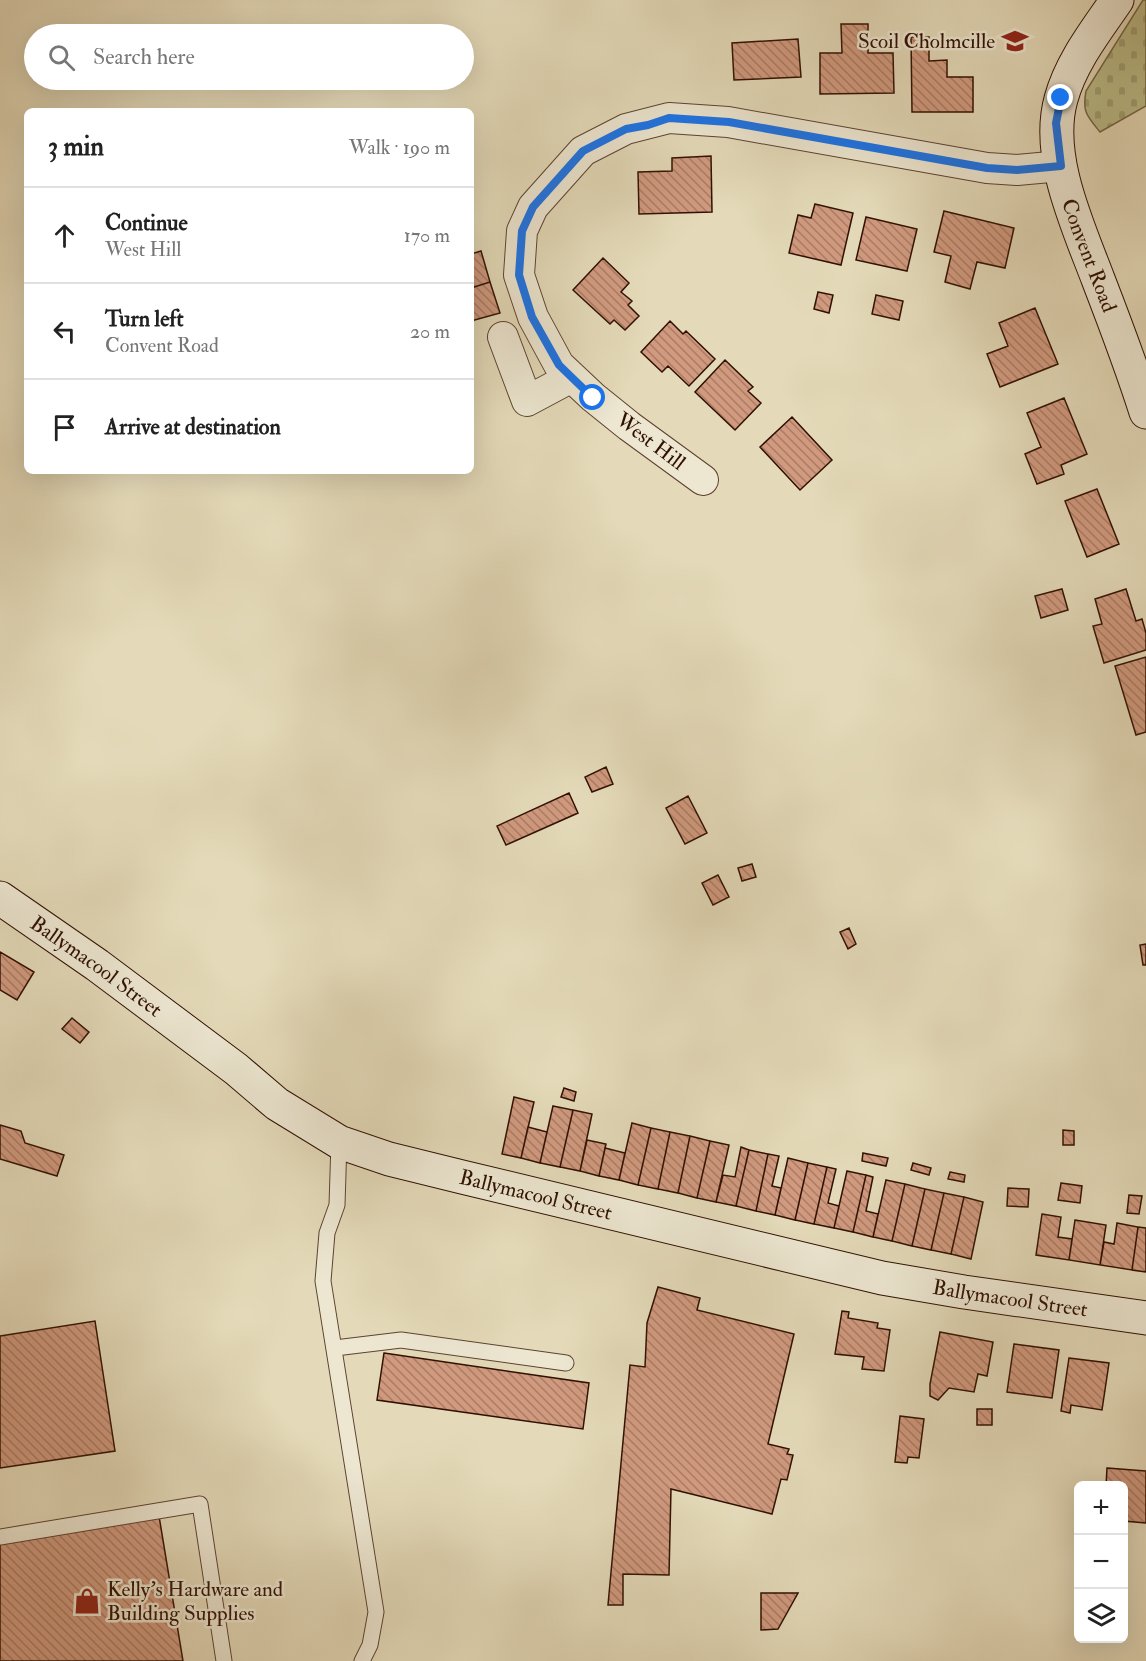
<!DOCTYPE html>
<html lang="en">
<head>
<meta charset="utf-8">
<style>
  :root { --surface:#fff; --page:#f2f2f2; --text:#222; --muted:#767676; --line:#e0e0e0 }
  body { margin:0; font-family:"IM FELL Double Pica",serif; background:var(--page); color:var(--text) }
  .controls { position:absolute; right:18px; bottom:18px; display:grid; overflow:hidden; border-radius:9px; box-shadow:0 6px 24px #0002 }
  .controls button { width:54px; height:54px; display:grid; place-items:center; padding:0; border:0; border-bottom:2px solid var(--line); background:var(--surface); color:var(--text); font:30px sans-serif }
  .stop { position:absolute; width:18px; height:18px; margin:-14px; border:4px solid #1a73e8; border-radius:50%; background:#fff }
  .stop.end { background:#1a73e8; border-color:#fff; box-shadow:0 2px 6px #0008 }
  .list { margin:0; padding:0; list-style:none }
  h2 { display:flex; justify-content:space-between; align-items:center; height:78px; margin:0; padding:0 24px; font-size:26px }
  h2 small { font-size:20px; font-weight:400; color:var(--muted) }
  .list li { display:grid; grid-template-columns:39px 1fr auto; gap:18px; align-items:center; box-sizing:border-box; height:96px; padding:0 24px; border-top:2px solid var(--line) }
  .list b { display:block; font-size:22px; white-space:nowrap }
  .list p { margin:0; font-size:20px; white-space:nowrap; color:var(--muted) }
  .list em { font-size:20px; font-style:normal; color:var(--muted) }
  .icon { flex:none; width:33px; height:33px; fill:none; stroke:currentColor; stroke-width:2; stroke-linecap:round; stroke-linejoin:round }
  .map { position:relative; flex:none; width:1146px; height:1661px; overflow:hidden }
  .search { position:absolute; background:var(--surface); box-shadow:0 6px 24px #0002; left:24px; top:24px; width:450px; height:66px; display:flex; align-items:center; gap:15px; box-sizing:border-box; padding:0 21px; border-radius:33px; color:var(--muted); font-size:22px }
  .panel { position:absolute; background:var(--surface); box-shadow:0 6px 24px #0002; left:24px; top:108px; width:450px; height:366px; border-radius:9px }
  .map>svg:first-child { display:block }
  .cemetery { fill:url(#cemetery-stones); stroke:#766646; stroke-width:1.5 }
  .building { fill:url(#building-back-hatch); stroke:#301002; stroke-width:1.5 }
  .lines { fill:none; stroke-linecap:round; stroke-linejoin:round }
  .lane-casing { stroke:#5d4230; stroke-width:17 }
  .street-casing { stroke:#5d4230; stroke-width:32 }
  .secondary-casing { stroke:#301002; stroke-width:35 }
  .lane { stroke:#ede7d2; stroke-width:15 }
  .street { stroke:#ede7d2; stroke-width:30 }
  .secondary { stroke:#ede7d2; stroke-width:33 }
  .route { stroke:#1a73e8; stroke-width:8 }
  .labels { text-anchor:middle; stroke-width:5; stroke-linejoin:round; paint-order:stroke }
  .poi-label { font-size:21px; fill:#301002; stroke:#ede7d2; text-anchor:end }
  .street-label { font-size:21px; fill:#301002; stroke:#ede7d2 }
</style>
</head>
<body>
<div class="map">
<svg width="1146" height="1661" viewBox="0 0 1146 1661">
  <defs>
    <pattern id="cemetery-stones" width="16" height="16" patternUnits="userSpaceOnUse" patternTransform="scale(1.5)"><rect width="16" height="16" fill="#bbbd8a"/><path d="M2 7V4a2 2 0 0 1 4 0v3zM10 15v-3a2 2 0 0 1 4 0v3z" fill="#a1a175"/></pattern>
    <pattern id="building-back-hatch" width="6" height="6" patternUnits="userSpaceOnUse" patternTransform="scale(1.5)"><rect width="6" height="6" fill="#d19a7f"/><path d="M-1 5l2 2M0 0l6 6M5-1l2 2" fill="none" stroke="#aa7c66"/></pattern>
  </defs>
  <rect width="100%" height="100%" fill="#e4dab9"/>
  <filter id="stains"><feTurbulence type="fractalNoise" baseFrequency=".00333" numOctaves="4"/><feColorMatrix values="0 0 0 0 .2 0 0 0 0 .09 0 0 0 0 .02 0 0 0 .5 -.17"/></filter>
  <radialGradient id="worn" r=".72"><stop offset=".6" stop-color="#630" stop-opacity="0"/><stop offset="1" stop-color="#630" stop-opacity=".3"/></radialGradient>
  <path class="cemetery" d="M 1143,0 L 1146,0 L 1146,106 L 1100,132 C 1087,116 1082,112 1086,91 Z"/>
  <path class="building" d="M 841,24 L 868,24 L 868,53 L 893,53 L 894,93 L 820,94 L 820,53 L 842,53 Z
    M 911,37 L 929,37 L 929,61 L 947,60 L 947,77 L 973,77 L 973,112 L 912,112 Z
    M 798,39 L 801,77 L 734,80 L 732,43 Z
    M 711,156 L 712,212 L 639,214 L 638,172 L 672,171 L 672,158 Z
    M 815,204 L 853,213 L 841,265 L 789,253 L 798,215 L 811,218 Z
    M 944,211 L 1014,228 L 1005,268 L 977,262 L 970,289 L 945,282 L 951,256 L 934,252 Z
    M 866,217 L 917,229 L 907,271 L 856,260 Z
    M 481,251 L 490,282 L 471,288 L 471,254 Z
    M 603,258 L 629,283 L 621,292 L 632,301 L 628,305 L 639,316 L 625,330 L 614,320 L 610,324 L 573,290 Z
    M 490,282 L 500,313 L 471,321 L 471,288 Z
    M 818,292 L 833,295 L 829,313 L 814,309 Z
    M 876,295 L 903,301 L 899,320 L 872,314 Z
    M 1035,308 L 1058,364 L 1000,387 L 987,354 L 1008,346 L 999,323 Z
    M 670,321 L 683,334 L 686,331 L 715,359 L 689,386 L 668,366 L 662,372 L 641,352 Z
    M 725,360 L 753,387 L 748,391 L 761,403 L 735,430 L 695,392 Z
    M 1064,398 L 1087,454 L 1061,465 L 1064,474 L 1037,484 L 1025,454 L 1041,447 L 1027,413 Z
    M 792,417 L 832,460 L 800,490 L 760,447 Z
    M 1097,489 L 1119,544 L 1087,557 L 1065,501 Z
    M 1062,589 L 1068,610 L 1041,618 L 1035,596 Z
    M 1126,589 L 1136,621 L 1142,619 L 1146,633 L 1146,650 L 1104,663 L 1093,626 L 1102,624 L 1095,599 Z
    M 1146,657 L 1146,732 L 1136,735 L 1115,666 Z
    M 606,767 L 613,784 L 592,792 L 585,777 Z
    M 569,793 L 578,813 L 506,845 L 497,826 Z
    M 688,796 L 707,833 L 685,844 L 666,808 Z
    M 752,864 L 756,877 L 742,881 L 738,868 Z
    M 718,875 L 729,897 L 713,905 L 702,883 Z
    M 849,928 L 856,944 L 848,949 L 840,932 Z
    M 1146,944 L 1146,965 L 1143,965 L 1140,945 Z
    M 0,952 L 34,972 L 17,1000 L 0,990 Z
    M 72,1018 L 89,1032 L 80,1043 L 62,1029 Z
    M 564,1088 L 576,1092 L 574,1101 L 561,1097 Z
    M 514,1097 L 534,1102 L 521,1158 L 502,1154 Z
    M 553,1106 L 573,1110 L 560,1167 L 540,1163 Z
    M 573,1110 L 592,1114 L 580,1171 L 560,1167 Z
    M 632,1123 L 651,1128 L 638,1185 L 619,1180 Z
    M 0,1125 L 21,1131 L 25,1143 L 64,1155 L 57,1176 L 0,1159 Z
    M 528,1127 L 547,1132 L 540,1163 L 521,1158 Z
    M 651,1128 L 670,1132 L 658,1189 L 638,1185 Z
    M 1063,1130 L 1074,1131 L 1074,1145 L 1063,1145 Z
    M 670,1132 L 690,1136 L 678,1193 L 658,1189 Z
    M 690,1136 L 710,1141 L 697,1198 L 678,1193 Z
    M 587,1140 L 606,1144 L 599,1176 L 580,1171 Z
    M 710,1141 L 729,1145 L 716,1202 L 697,1198 Z
    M 741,1147 L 749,1150 L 736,1206 L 716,1202 L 723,1175 L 735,1177 Z
    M 605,1148 L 625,1153 L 619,1180 L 599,1176 Z
    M 749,1150 L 768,1154 L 756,1211 L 736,1206 Z
    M 863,1153 L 888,1158 L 886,1166 L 862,1161 Z
    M 768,1154 L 779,1156 L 772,1186 L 781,1188 L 775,1215 L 756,1211 Z
    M 788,1158 L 808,1163 L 795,1220 L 775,1215 Z
    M 808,1163 L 827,1167 L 814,1224 L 795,1220 Z
    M 913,1163 L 931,1168 L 929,1175 L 911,1170 Z
    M 827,1167 L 836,1169 L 828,1203 L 839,1206 L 834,1228 L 814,1224 Z
    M 847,1171 L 866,1175 L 853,1232 L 834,1228 Z
    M 950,1172 L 965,1175 L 964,1182 L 948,1179 Z
    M 866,1175 L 873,1177 L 866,1211 L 878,1214 L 873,1237 L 853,1232 Z
    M 886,1180 L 905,1184 L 892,1241 L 873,1237 Z
    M 1061,1183 L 1082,1186 L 1080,1203 L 1058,1200 Z
    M 905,1184 L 925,1189 L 912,1246 L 892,1241 Z
    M 1008,1188 L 1029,1189 L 1028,1207 L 1007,1206 Z
    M 925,1189 L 944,1193 L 931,1250 L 912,1246 Z
    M 944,1193 L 964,1197 L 951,1254 L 931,1250 Z
    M 1129,1195 L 1142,1196 L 1139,1214 L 1127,1213 Z
    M 964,1197 L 983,1202 L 971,1259 L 951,1254 Z
    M 1042,1214 L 1061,1217 L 1058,1237 L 1072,1239 L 1069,1260 L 1036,1255 Z
    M 1075,1220 L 1106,1225 L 1100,1265 L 1069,1260 Z
    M 1117,1223 L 1138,1227 L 1132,1270 L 1100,1265 L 1104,1242 L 1114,1244 Z
    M 1138,1227 L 1146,1228 L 1146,1272 L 1132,1270 Z
    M 658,1287 L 700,1298 L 697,1310 L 794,1334 L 768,1444 L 789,1449 L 787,1454 L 793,1455 L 787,1480 L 781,1479 L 772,1514 L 671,1489 L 669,1575 L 623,1574 L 623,1605 L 608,1605 L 630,1365 L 645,1367 L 647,1323 Z
    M 842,1311 L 849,1312 L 848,1318 L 878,1323 L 877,1328 L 890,1330 L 884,1371 L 862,1369 L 864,1357 L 835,1354 Z
    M 95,1321 L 115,1451 L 0,1468 L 0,1336 Z
    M 940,1332 L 993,1342 L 987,1376 L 978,1374 L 974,1392 L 949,1388 L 938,1400 L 930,1396 L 930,1384 Z
    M 1014,1344 L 1059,1350 L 1052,1398 L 1007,1392 Z
    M 384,1353 L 589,1383 L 583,1429 L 377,1400 Z
    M 1069,1358 L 1109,1363 L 1102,1410 L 1071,1405 L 1070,1413 L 1061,1411 Z
    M 977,1409 L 992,1409 L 992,1425 L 977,1425 Z
    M 900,1416 L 924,1419 L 919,1458 L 908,1457 L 907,1463 L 895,1462 Z
    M 1107,1468 L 1146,1471 L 1146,1523 L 1124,1521 L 1124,1486 L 1106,1486 Z
    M 159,1516 L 183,1661 L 0,1661 L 0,1542 Z
    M 761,1593 L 798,1593 L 778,1629 L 761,1630 Z"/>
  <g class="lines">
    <g class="lane-casing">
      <path id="lane" d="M 339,1142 L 337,1205 L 327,1233 L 323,1281 L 376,1612 L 370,1645 L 362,1661
        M 335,1348 L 401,1340 L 566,1363
        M 0,1537 L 200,1504 L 224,1661"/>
    </g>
    <g class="street-casing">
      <path id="street" d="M 503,337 L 527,401 L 572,377
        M 703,480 L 629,426 L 593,397 L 559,365 L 533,317 L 519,275 L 522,231 L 533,207 L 583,151 L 626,129 L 669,118 L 728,122 L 987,168 L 1017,170 L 1061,166"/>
    </g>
    <g class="secondary-casing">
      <g id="secondary">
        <path id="s1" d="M 1117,0 C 1096,31 1071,62 1061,99 C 1045,156 1078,226 1098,279 C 1115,323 1132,368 1146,412"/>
        <path id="s2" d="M 0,898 L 97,965 L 236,1069 L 277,1104 L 339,1142 L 389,1159 L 462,1177 L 882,1278 L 964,1292 L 1146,1318"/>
      </g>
    </g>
    <use href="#lane" class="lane"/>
    <use href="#street" class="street"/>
    <use href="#secondary" class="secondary"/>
  </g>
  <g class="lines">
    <path class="route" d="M 593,398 L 559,365 L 532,317 L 519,275 L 522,231 L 533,207 L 583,151 L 626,129 L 648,125 L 669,118 L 729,122 L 987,168 L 1017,170 L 1061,166 L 1056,123 L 1061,98"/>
  </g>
  <defs>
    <g id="school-bare" transform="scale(2.07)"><path d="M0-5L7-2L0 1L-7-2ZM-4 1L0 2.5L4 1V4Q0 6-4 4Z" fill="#8f2418" stroke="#ede7d2" stroke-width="2.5" paint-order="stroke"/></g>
    <g id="shop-bare" transform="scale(2.07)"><path d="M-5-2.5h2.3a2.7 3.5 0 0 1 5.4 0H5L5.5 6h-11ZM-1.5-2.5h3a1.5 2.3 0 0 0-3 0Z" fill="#8f2418" stroke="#ede7d2" stroke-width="2.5" paint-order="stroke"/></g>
  </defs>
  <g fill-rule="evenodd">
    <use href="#school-bare" x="1015" y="41"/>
    <use href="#shop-bare" x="87" y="1601"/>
  </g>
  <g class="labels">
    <g class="poi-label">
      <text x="995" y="48">Scoil Cholmcille</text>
      <text x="107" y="1596" text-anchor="start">Kelly's Hardware and<tspan x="107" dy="24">Building Supplies</tspan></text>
    </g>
    <g class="street-label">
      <text dy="7" stroke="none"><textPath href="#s1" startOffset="276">Convent Road</textPath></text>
      <text transform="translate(651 441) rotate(37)" y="7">West Hill</text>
      <text dy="7" stroke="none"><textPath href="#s2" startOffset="118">Ballymacool Street</textPath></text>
      <text dy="7" stroke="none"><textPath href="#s2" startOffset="622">Ballymacool Street</textPath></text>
      <text dy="7" stroke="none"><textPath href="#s2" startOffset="1108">Ballymacool Street</textPath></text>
    </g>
  </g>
  <rect width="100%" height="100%" filter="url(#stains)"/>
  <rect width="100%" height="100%" fill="url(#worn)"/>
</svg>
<div class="controls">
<button>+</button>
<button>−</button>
<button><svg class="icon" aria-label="layers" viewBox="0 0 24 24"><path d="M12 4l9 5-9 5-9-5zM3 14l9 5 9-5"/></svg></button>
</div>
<div class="stop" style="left:593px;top:398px"></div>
<div class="stop end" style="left:1061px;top:98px"></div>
<div class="search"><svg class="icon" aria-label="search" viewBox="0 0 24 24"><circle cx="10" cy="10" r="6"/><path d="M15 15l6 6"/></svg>Search here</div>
<section class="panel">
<h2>3 min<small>Walk · 190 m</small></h2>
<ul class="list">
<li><svg class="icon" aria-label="ahead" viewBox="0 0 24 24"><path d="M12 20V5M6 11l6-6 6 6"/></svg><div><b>Continue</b><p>West Hill</p></div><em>170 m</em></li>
<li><svg class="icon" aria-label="left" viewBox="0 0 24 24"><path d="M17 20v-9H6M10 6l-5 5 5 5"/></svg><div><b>Turn left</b><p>Convent Road</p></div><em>20 m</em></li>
<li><svg class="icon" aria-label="arrive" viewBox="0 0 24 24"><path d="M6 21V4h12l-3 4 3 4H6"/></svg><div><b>Arrive at destination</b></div></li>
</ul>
</section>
</div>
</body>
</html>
